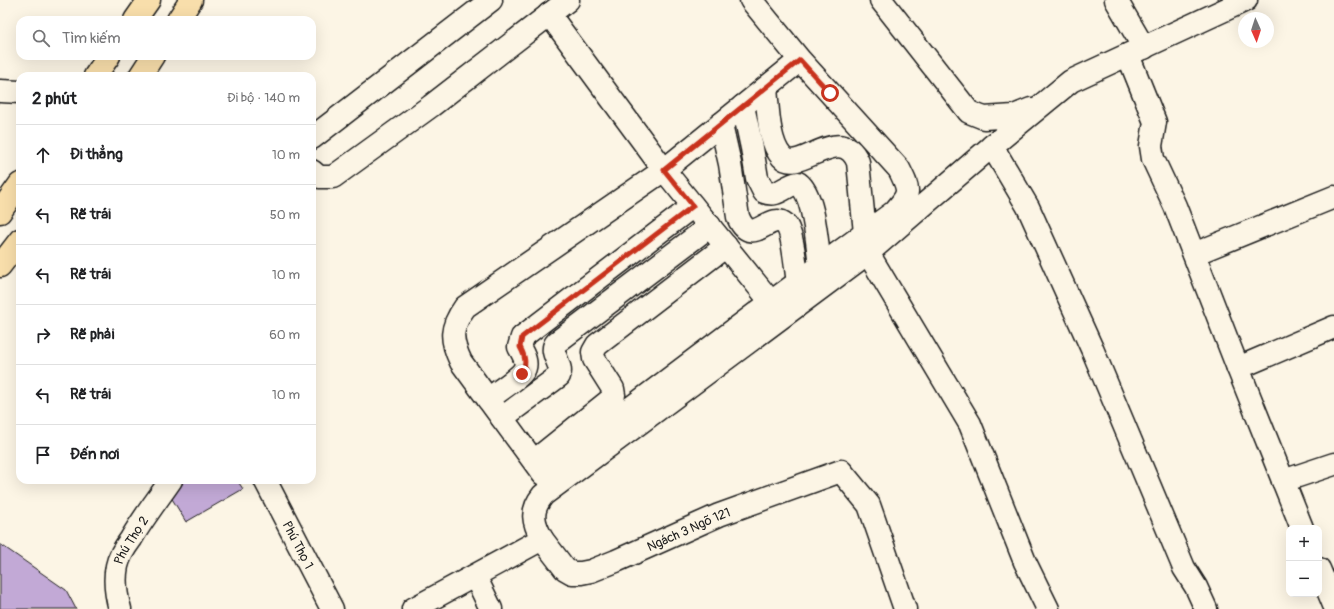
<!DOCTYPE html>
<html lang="vi">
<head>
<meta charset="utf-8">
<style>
  :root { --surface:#fff; --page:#f2f2f2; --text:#202124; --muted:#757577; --line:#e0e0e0 }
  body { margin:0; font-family:Pangolin,sans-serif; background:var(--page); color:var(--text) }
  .controls { position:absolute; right:12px; bottom:12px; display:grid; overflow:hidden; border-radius:8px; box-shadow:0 4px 16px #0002 }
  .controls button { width:36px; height:36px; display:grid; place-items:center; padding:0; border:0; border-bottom:1px solid var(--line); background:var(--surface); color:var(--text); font:20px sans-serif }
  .compass { position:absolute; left:1238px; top:12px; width:36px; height:36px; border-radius:50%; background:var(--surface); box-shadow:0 4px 16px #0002; rotate:177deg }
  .stop { position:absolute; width:12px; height:12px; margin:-9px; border:3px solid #c8321e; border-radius:50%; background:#fff }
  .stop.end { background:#c8321e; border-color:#fff; box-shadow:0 1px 4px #0008 }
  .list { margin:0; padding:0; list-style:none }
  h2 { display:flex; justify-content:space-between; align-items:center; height:52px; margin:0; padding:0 16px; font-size:17px }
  h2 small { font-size:13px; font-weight:400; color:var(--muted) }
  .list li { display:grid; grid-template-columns:26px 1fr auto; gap:12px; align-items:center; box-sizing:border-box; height:60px; padding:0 16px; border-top:1px solid var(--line) }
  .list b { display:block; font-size:15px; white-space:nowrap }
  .list em { font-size:13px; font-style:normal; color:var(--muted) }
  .icon { flex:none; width:22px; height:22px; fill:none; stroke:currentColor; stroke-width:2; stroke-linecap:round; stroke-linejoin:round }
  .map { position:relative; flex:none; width:1334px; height:609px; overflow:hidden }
  .search { position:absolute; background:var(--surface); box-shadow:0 4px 16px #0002; left:16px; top:16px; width:300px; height:44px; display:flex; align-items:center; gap:10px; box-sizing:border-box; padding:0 14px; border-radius:12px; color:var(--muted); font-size:15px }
  .panel { position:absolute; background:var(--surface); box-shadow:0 4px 16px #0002; left:16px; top:72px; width:300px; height:412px; border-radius:12px }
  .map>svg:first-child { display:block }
  .building { fill:#c2a9d6; stroke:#1c1c1c }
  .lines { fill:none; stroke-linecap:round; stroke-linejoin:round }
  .minor-casing { stroke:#1c1c1c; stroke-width:25 }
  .highway-casing { stroke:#1c1c1c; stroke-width:25 }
  .minor { stroke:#fcf5e5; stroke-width:22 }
  .highway { stroke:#f8deab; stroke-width:22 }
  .route { stroke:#c8321e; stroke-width:5 }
  .labels { text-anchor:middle; stroke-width:3; stroke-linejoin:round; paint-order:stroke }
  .street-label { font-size:13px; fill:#1c1c1c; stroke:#fcf5e5 }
</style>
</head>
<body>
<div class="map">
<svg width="1334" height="609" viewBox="0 0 1334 609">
  <rect width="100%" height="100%" fill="#fcf5e5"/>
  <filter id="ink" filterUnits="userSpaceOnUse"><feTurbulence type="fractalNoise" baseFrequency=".025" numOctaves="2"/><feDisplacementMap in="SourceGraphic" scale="8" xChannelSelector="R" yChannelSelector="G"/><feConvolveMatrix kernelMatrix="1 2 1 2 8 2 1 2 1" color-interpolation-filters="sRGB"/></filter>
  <g filter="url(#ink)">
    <path class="building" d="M 178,480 L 237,480 L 243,489 L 186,522 L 168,492 Z
      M 0,544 L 66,590 L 76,609 L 0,609 Z"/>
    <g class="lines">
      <g class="minor-casing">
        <g id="minor">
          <path d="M 751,0 L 800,60 L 664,170 L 465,307 C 450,328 450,339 461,362 L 543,474 L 771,302 L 894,212 C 911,193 910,191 899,169 L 800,60"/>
          <path d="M 881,0 L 969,112 L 984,118 L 1014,116 L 1031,109"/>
          <path d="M 1116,0 L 1144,48"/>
          <path d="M 549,14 L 664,170 L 771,302"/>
          <path d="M 1128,55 L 1155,122 L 1151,146 L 1153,159 L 1175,206 L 1238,368 L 1302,528"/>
          <path d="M 766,88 C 768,107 768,142 782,157 C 799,175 841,121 858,162 L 865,233"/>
          <path d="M 0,91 L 20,92"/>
          <path d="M 743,106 L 752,148 L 757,178 L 764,192 C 778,198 785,185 798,183 C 815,195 817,245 820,266"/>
          <path d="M 721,124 L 730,164 L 738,217 C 752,250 770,210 785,224 C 793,231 796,271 798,283"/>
          <path d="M 312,138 L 491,0"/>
          <path d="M 992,146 L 1028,207 L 1093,351 L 1184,568 L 1196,587 L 1206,609"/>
          <path d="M 312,171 L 319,177 L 333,177 L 431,106 L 568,0"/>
          <path d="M 868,253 L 970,424 L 1025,562 L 1048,609"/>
          <path d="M 1194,254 L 1334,197"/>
          <path d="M 1238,368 L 1334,327"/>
          <path d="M 488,399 C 495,394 502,389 509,384 C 526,371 531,367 519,347 L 522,337 L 693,206"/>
          <path d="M 502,418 L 559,376 C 564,364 547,352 557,342 L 710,226"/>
          <path d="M 534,461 L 610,400 L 614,395 L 613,389 L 594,359 L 593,352 L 597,345 L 726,246"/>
          <path id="s1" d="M 265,480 L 332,609"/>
          <path d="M 1283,481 L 1334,464"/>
          <path d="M 542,539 C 533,522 530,511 543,495 L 868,253 L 992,146 L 1071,81 L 1246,0"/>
          <path d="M 1319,569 L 1334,605"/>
          <path d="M 475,576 L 491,609"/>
          <path id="s2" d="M 120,609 C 116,595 114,580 117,566 C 119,556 125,547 131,539 C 143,518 158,499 171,480"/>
          <path id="s3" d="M 413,609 L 542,539 L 565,569 L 572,573 L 581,573 L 591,571 L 616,561 L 719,515 L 841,471 L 869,505 L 905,609"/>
        </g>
      </g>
      <g class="highway-casing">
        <path id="highway" d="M 135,20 L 149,0
          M 178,20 L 191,0
          M 95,76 L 109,56
          M 140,76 L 153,56
          M 0,212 L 20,184
          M 0,266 L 20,240"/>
      </g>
      <use href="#minor" class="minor"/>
      <use href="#highway" class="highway"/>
    </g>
  </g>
  <g class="lines" filter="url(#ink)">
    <path class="route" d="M 522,374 C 527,364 525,356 520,347 L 522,337 L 693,206 L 664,170 L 800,60 L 830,93"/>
  </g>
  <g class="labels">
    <g class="street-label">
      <text dy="5" stroke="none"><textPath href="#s3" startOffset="318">Ngách 3 Ngõ 121</textPath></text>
      <text dy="5" stroke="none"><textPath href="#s2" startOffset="73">Phú Thọ 2</textPath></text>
      <text dy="5" stroke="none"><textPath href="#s1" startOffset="73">Phú Thọ 1</textPath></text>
    </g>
  </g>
</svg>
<div class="controls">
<button>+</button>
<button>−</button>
</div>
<svg class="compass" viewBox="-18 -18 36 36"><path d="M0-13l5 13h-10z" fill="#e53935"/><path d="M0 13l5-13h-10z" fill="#757577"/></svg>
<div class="stop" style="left:830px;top:93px"></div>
<div class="stop end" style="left:522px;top:374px"></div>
<div class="search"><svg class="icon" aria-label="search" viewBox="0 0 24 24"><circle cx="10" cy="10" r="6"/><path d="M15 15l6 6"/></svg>Tìm kiếm</div>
<section class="panel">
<h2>2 phút<small>Đi bộ · 140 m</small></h2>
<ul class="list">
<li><svg class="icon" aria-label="ahead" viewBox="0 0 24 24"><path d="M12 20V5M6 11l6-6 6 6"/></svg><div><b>Đi thẳng</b></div><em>10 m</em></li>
<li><svg class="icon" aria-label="left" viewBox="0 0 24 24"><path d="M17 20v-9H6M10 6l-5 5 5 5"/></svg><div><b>Rẽ trái</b></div><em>50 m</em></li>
<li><svg class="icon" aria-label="left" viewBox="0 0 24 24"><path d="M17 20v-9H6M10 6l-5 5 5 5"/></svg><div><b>Rẽ trái</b></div><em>10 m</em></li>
<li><svg class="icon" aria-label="right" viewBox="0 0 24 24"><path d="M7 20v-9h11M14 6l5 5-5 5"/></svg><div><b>Rẽ phải</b></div><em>60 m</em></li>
<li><svg class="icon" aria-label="left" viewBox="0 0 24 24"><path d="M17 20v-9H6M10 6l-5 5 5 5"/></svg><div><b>Rẽ trái</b></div><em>10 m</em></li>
<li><svg class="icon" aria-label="arrive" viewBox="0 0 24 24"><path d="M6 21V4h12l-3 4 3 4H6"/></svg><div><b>Đến nơi</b></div></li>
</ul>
</section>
</div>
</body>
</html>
